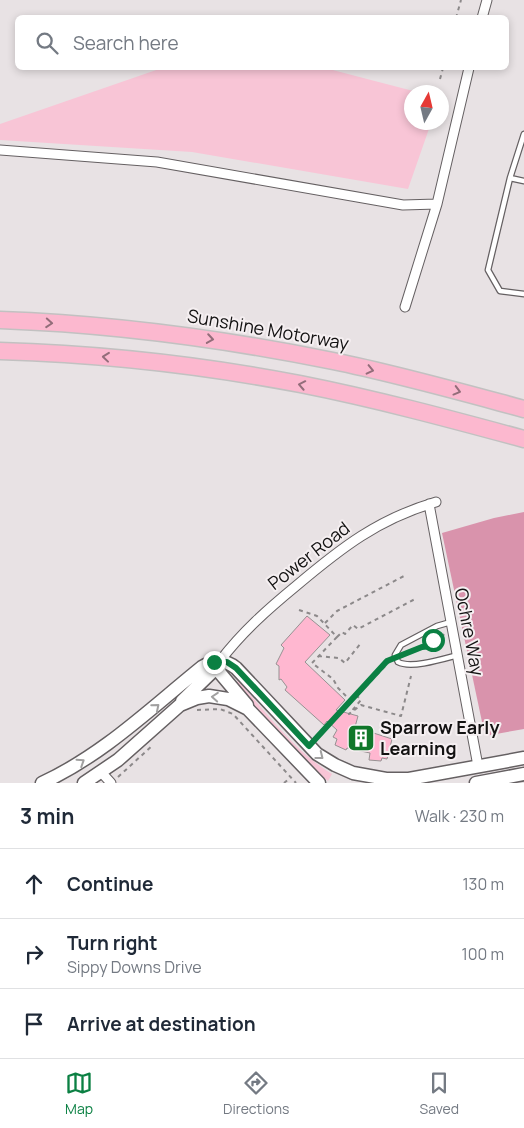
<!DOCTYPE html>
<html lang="en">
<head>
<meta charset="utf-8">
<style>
  :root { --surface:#fff; --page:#f6f6f7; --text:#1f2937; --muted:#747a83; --line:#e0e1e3; --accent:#0b8043 }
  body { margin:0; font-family:Manrope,sans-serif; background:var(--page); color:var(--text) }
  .compass { position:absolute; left:404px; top:85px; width:45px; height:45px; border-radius:50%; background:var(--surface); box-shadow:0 2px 8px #0003; rotate:8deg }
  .stop { position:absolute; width:15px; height:15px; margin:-11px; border:4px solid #0b8043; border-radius:50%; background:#fff }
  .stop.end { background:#0b8043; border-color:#fff; box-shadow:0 1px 5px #0008 }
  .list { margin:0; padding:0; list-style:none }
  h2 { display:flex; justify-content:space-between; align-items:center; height:65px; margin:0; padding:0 20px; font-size:21px }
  h2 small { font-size:16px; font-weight:400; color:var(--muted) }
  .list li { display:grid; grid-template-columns:32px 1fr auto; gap:15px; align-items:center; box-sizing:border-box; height:70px; padding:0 20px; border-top:1px solid var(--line) }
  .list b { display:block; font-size:19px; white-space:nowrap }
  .list p { margin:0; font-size:16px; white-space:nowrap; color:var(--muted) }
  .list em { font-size:16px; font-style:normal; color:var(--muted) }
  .icon { flex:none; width:28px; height:28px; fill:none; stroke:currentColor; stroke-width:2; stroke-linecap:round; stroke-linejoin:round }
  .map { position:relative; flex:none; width:524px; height:783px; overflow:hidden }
  .search { position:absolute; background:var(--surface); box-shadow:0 2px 8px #0003; left:15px; right:15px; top:15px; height:55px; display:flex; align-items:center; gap:12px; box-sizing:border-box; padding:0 18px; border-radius:8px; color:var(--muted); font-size:19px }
  .sheet { height:275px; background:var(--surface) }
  nav { display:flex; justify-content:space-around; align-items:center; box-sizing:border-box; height:70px; border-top:1px solid var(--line); background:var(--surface); font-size:14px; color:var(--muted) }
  nav a { display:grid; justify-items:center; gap:2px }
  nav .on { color:var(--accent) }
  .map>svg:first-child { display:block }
  .green { fill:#f8c5d6 }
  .forest { fill:#d993ac }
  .building { fill:#ffb7d0; stroke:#979293 }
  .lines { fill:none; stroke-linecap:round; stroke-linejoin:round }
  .service-casing { stroke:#656062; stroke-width:7 }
  .minor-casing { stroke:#656062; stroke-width:11 }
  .secondary-casing { stroke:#656062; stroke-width:15 }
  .motorway-casing { stroke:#c2c1c1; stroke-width:19 }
  .path { stroke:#8c898a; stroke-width:2; stroke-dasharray:4 4; stroke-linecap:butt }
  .service { stroke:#fff; stroke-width:4.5 }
  .minor { stroke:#fff; stroke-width:9 }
  .secondary { stroke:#fff; stroke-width:12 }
  .motorway { stroke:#fcb8cf; stroke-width:16 }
  .oneway { stroke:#936d7a }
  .oneway2 { stroke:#a1a0a0 }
  .route { stroke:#0b8043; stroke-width:6 }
  .labels { text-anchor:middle; stroke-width:4; stroke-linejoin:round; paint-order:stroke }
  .street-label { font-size:18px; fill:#131212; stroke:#f5eff1 }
  .poi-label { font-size:18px; font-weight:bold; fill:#131212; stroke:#f5eff1; text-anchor:start }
</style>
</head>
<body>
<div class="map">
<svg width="524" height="783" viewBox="0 0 524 783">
  <rect width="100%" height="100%" fill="#e8e2e4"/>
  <path class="green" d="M 162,68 L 325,68 L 417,92 L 412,92 L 412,122 L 431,123 L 408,189 L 192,152 L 0,140 L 0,124 Z
    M 238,681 C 267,713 294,751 332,774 L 328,781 L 300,758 L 235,685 Z"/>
  <path class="forest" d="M 524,512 L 524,729 L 485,736 L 442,533 L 494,518 Z"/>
  <path class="building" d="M 307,616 L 330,635 L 305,662 L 345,700 L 336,710 L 358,716 L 355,727 L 392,739 L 387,759 L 382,758 L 381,761 L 369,760 L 370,753 L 347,748 L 346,750 L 335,745 L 337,739 L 333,737 L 337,730 L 327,721 L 324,725 L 285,690 L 287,687 L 281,679 L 279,680 L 279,666 L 276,664 L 284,648 L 281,645 Z"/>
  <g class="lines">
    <g class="service-casing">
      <path id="service" d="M 524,134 L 510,178 L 488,270 L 500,291 L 524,294
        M 510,178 L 524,181
        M 451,622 L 437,626 L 401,645 L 395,655 L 398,662 C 411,669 443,659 458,655"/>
    </g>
    <g class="minor-casing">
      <path id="minor" d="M 482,18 L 487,0
        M 0,150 L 157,162 L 403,205 L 437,204
        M 405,307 L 437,204 L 469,68
        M 429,504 L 478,766
        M 220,661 C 242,632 268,609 296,586 C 341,548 378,519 436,502
        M 101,772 L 111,783"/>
    </g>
    <g class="secondary-casing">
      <path id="secondary" d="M 220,661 L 218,666 L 220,673 L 247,705
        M 182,701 L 213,671 L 220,661
        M 42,783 C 103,755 151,708 202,667 C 214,660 225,659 236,668 L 317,754 L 335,765 L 353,773 L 386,779 L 409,779 L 524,758
        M 84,783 L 118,760 L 180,705 L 197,698 L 209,696 L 228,699 L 248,709 L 319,783
        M 476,783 L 524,774"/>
    </g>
    <g class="motorway-casing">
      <path id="motorway" d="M 0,320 C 112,324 224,339 333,361 C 397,374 461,392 524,409
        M 0,351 C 101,354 201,365 300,384 C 376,399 450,419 524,439"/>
    </g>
    <path class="path" d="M 456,18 L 461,0
      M 440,79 L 443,68
      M 299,610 L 317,616 L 337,637 L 312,663 L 333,679 L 338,688 L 351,701
      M 325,623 L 337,611 L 404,576
      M 337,637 L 342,632 L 345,634 L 353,625 L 358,629 L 417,598
      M 318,656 L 339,658 L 345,663 L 361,643
      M 401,657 L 423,647 L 432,646 L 433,640 L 445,634
      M 356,695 L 361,700 L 349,714 L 361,705 L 401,716 L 411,676
      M 197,710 L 220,709 L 233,714 L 296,783
      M 316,739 L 390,661
      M 118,777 L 153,745
      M 284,783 L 291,777"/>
    <use href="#service" class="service"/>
    <use href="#minor" class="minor"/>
    <use href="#secondary" class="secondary"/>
    <use href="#motorway" class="motorway"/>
  </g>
  <defs><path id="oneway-chevron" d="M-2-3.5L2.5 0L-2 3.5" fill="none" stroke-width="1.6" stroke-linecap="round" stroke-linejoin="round" transform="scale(1.25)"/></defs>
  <g class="oneway">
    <use href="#oneway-chevron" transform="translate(49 323) rotate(4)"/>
    <use href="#oneway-chevron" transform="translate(210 339) rotate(9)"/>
    <use href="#oneway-chevron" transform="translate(106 357) rotate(-174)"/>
    <use href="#oneway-chevron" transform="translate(370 370) rotate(13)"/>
    <use href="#oneway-chevron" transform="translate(302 385) rotate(-169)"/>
    <use href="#oneway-chevron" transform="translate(457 391) rotate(15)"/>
  </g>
  <g class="oneway2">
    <use href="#oneway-chevron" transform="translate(215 697) rotate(-176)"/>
    <use href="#oneway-chevron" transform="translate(156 707) rotate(-40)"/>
    <use href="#oneway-chevron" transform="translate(320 756) rotate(38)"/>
    <use href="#oneway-chevron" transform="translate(81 762) rotate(-33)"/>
  </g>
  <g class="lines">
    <path class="route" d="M 214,662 L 227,662 L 236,668 L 309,746 L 387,661 L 422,647 L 432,646 L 433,640"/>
  </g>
  <defs>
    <g id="building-square" transform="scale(1.4375)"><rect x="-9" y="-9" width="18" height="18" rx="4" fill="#10772a" stroke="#f5eff1"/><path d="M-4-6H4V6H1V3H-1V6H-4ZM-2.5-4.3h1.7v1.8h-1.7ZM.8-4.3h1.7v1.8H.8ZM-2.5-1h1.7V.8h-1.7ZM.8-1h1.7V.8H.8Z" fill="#fff"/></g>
  </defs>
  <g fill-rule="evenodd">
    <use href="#building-square" x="361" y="738"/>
  </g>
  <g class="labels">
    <g class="street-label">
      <text transform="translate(268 330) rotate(10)" y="6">Sunshine Motorway</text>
      <text transform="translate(309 556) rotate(-38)" y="6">Power Road</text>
      <text transform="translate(469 632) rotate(79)" y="6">Ochre Way</text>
    </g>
    <g class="poi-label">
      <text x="380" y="734">Sparrow Early<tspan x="380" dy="21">Learning</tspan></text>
    </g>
  </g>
</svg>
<svg class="compass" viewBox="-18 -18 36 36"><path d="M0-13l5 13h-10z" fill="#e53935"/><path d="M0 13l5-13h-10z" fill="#747a83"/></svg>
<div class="stop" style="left:433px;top:640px"></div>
<div class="stop end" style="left:214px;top:662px"></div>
<div class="search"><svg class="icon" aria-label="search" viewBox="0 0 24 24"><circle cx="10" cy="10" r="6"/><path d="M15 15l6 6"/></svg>Search here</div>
</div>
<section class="sheet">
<h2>3 min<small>Walk · 230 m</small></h2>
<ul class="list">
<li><svg class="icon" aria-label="ahead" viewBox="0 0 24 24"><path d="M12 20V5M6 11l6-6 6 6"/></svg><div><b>Continue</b></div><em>130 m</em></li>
<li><svg class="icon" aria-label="right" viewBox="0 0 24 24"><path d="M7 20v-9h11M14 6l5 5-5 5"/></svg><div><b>Turn right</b><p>Sippy Downs Drive</p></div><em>100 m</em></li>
<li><svg class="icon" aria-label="arrive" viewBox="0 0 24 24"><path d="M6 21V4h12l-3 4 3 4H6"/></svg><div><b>Arrive at destination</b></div></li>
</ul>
</section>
<nav>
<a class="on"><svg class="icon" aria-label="map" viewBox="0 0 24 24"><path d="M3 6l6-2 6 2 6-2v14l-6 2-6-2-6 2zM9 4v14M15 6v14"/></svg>Map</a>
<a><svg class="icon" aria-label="directions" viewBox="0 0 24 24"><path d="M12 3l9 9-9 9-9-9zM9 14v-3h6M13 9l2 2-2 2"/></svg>Directions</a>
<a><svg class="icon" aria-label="saved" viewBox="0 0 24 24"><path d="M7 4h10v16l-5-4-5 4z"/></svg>Saved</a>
</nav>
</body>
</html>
